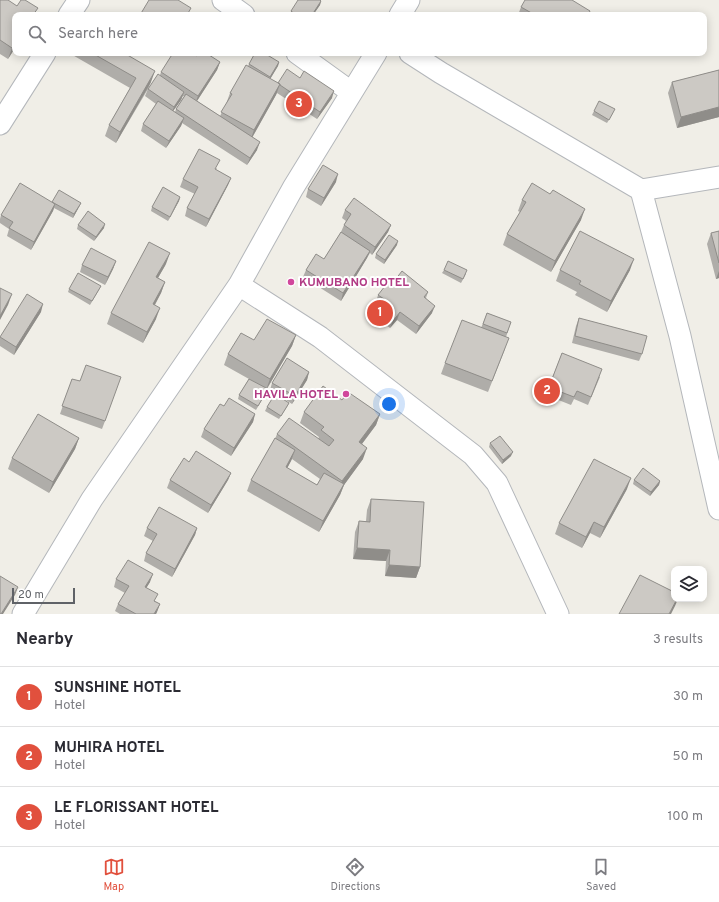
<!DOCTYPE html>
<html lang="en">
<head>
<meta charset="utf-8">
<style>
  :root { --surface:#fff; --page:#f2f2f3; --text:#2b2b33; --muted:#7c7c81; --line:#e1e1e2; --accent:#e1503d }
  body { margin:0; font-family:Overpass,sans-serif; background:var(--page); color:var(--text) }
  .controls { position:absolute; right:12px; bottom:12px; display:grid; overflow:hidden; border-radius:8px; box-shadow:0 2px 10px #0003 }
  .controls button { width:36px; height:36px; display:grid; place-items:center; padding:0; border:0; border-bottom:1px solid var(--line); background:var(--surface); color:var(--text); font:20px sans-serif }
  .scale { position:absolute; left:12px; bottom:10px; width:63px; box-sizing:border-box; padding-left:4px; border:2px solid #5f6267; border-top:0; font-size:11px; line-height:14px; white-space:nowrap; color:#5f6267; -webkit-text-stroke:3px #fff; paint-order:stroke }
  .you { position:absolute; left:389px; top:404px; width:14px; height:14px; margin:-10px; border:3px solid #fff; border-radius:50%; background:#1a73e8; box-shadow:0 0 0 6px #1a73e833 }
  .badge { display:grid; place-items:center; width:26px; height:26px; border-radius:50%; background:var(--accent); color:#fff; font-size:13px; font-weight:700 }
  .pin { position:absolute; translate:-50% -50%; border:2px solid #fff; box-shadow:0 1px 4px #0006 }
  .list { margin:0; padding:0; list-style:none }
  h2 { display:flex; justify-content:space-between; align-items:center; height:52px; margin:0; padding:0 16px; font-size:17px }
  h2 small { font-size:13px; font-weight:400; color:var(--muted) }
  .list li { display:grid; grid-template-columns:26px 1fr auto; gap:12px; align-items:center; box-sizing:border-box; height:60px; padding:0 16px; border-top:1px solid var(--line) }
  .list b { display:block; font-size:15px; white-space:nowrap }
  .list p { margin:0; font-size:13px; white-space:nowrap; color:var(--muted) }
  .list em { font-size:13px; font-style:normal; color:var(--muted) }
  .icon { flex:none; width:22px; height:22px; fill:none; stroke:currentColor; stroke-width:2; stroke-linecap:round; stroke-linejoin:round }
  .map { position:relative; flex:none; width:719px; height:614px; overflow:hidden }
  .search { position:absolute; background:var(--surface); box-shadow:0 2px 10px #0003; left:12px; right:12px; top:12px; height:44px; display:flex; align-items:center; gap:10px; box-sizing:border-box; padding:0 14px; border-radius:8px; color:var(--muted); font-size:15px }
  .sheet { height:232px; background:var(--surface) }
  nav { display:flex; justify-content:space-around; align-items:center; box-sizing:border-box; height:56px; border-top:1px solid var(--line); background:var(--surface); font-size:11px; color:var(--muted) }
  nav a { display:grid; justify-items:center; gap:2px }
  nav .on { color:var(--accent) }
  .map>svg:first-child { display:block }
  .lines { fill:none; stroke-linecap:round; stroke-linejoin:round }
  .street-casing { stroke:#b4b7bb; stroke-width:23 }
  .street { stroke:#fff; stroke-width:21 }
  .wall { fill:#afada9; fill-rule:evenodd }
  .shaded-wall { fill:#8f8d89 }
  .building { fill:#ccc9c4; stroke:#8f8d89 }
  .hotel-dot { fill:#d1479c; stroke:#fff; stroke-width:1.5 }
  .labels { text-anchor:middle; stroke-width:4; stroke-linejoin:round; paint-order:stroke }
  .hotel-label { font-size:12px; font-weight:bold; fill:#b23c85; stroke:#fff; text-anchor:start }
</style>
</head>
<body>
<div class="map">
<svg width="719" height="614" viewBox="0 0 719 614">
  <rect width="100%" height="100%" fill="#f0eee7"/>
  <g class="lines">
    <g class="street-casing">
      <path id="street" d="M 223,0 L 244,15
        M 69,15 L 79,0
        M 400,15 L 409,0
        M 297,53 L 351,92
        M 410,53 L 441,73 L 641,190 L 680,336 L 719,509
        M 0,124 L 45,53
        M 641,190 L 719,177
        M 239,285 L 320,337 L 473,455 L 497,483 L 558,614
        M 23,614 L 92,499 L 239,285 L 293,188 L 376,53"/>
    </g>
    <use href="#street" class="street"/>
  </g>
  <path class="wall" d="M 0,0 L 17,6 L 15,15 L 15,48 L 8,59 L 0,54 Z
    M 321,1 L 320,5 L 313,15 L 290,15 L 291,11 Z
    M 521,7 L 589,15 L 518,15 Z
    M 69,53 L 124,53 L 151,82 L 148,89 L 160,75 L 161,72 L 197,56 L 220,62 L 217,70 L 197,101 L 220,116 L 226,104 L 230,93 L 248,66 L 249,64 L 279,62 L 278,66 L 270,79 L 278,83 L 300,78 L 332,98 L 317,119 L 277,93 L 252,138 L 257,150 L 247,165 L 182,123 L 181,126 L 166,148 L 141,131 L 143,124 L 156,104 L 145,96 L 148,89 L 116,143 L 105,136 L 109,125 L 130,88 ZM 183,96 L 184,96 L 176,109 L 175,112 L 173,111 L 181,100 Z
    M 719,70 L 719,117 L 677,128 L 668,93 L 672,82 Z
    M 594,111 L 613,113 L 607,123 L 592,115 Z
    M 217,168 L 216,170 L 231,178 L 228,185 L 206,227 L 185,216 L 187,208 L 195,194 L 180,187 L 183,179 Z
    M 336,182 L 321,206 L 306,197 L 308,189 Z
    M 180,197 L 179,201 L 168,221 L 151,211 L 152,207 Z
    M 522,200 L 581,220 L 551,272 L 503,245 L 507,234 L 520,212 L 518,211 Z
    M 52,202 L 81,203 L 79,207 L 73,218 L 54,208 L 53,211 L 31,250 L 7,236 L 9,229 L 0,223 L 0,219 L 1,215 Z
    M 345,210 L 391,225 L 388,232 L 372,255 L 370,253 L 367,258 L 341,301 L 303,277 L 306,270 L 324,259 L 341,232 L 344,225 L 346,221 L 342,218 Z
    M 78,225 L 104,228 L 94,241 L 77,229 Z
    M 719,231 L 719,278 L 716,279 L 707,244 L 711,233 Z
    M 397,245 L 384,264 L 375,258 L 376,254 Z
    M 116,261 L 113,269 L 105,285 L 80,272 L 82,265 Z
    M 166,264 L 158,278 L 165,282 L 161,293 L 155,305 L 156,319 L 143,343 L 107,324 L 111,313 Z
    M 444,270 L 466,274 L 461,283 L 442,273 Z
    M 560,270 L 630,270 L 607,312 L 575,295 L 577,292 L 556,281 Z
    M 395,280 L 428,292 L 426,298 L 432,313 L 416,334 L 397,320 L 390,328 L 377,318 L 380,310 L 382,307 L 376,302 L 378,295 Z
    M 101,286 L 99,290 L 90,305 L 68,292 L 69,289 Z
    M 41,312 L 14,355 L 0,346 L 0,337 Z
    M 487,313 L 511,322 L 506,337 L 505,349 L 488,392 L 441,374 L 445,363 L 481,328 Z
    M 579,318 L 642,354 L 639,361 L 572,343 L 576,326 Z
    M 296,335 L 292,346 L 267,389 L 266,393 L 256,410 L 238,399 L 239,395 L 249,379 L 224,365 L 228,354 L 254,340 Z
    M 562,353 L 600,377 L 588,405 L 574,399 L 571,405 L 551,397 L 554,388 L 549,386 Z
    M 309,372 L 307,380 L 292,404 L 270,390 L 272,383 Z
    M 72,379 L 105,421 L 102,429 L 60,414 Z
    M 342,400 L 380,414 L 376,425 L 362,444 L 363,459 L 344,485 L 340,495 L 319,532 L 247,491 L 251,480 L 275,439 L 277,434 L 318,439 L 319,437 L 300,423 L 304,412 ZM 292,459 L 320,479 L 317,485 L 287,468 Z
    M 289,403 L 287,407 L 279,419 L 265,411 L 267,407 Z
    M 224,406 L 255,414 L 253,422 L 231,456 L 201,437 L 204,429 Z
    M 79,438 L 75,449 L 49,493 L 8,469 L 12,458 Z
    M 490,443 L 511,456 L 502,464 L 489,447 Z
    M 189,462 L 231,473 L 228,480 L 208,513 L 167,488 L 170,480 Z
    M 634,480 L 660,481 L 659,485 L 650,496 L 633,484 Z
    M 627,489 L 600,538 L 590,533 L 582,548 L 555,534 L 559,523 Z
    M 371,499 L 420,567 L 416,578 L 385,576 L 386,561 L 353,559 L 355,532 L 359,521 L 366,521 L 367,510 Z
    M 147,528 L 197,528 L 195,535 L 172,577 L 144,561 L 146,553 L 153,541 L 144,536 Z
    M 116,579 L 150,582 L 146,588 L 155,601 L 160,604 L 156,614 L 120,614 L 115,611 L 118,604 L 125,593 L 114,587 Z"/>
  <path class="shaded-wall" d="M 321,1 L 320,5 L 313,15 L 312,15 Z
    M 15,43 L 15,48 L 8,59 L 12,48 Z
    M 220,62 L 217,70 L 195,104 L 198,96 Z
    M 279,62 L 278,66 L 269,81 L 270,77 Z
    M 155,71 L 151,82 L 116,143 L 120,132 Z
    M 280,84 L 276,95 L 250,141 L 254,130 Z
    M 334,91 L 332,98 L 317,119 L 320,112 Z
    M 184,92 L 181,100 L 171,114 L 174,107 Z
    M 719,107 L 719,117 L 677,128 L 681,117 Z
    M 184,118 L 181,126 L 166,148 L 169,141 Z
    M 260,142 L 257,150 L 247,165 L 250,158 Z
    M 338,174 L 336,182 L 321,206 L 324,198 Z
    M 231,178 L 228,185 L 206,227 L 209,219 Z
    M 180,197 L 179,201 L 168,221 Z
    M 81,203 L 79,207 L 73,218 L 74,214 Z
    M 55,204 L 53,211 L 31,250 L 34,242 Z
    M 585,209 L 581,220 L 551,272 L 555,261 Z
    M 105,224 L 104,228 L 94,241 L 96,237 Z
    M 391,225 L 388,232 L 372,255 L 375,247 Z
    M 398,241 L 397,245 L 384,264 L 385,260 Z
    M 370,251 L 367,258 L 341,301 L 343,293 Z
    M 170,253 L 166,264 L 152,288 L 156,277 Z
    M 634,259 L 630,270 L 607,312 L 611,301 Z
    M 116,261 L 113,269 L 105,285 L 108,277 Z
    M 719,271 L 719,278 L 716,279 Z
    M 165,282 L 161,293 L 149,315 L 153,304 Z
    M 12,294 L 8,305 L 0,320 L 0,316 Z
    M 43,304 L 41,312 L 14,355 L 16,347 Z
    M 435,306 L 432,313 L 416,334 L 419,326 Z
    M 160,308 L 156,319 L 143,343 L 147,332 Z
    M 400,312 L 397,320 L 390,328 L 393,321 Z
    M 296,335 L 292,346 L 266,390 L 270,379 Z
    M 309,372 L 307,380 L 292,404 L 295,396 Z
    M 255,414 L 253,422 L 231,456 L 234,448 Z
    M 380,414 L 376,425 L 355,453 L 359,442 Z
    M 79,438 L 75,449 L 49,493 L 53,482 Z
    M 367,448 L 363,459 L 344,485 L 340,495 L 319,532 L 323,521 L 338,492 L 342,481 Z
    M 295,450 L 291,461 L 282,478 L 286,467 Z
    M 513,452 L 511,456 L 502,464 L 503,460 Z
    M 231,473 L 228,480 L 208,513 L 211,505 Z
    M 631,478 L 627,489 L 600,538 L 604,527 Z
    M 660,481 L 659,485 L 650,496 L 651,492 Z
    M 594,522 L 590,533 L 582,548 L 586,537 Z
    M 197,528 L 195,535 L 172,577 L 175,569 Z
    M 357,548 L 390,550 L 386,561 L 353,559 Z
    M 389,565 L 420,567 L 416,578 L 385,576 Z
    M 153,574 L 150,582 L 142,595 L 145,587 Z
    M 18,587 L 15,595 L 3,614 L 1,614 Z
    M 677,599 L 678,599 L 675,606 L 671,614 L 669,614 Z
    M 160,604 L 157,612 L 156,614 L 154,614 Z"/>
  <path class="building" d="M 0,0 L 8,0 L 17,6 L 21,0 L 25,0 L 38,8 L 33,15 L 15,15 L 15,43 L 12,48 L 0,40 Z
    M 149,0 L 178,0 L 191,8 L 187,15 L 140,15 Z
    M 298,0 L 320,0 L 321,1 L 312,15 L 296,15 L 291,11 Z
    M 525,0 L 572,0 L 590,11 L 588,15 L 535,15 L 521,7 Z
    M 92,53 L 124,53 L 155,71 L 120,132 L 109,125 L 136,78 Z
    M 173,53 L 193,53 L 197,56 L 199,53 L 206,53 L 220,62 L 198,96 L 161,72 Z
    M 255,53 L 264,53 L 279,62 L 270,77 L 249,64 Z
    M 246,65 L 280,84 L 254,130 L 221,112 L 232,94 L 230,93 Z
    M 287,69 L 300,78 L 304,71 L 334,91 L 320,112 L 280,85 L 280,84 L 278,83 Z
    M 719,70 L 719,107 L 681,117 L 672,82 Z
    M 158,74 L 184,92 L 174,107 L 148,89 Z
    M 186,94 L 260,142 L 250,158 L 176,109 Z
    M 158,101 L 184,118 L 169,141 L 143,124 Z
    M 599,101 L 615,109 L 609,120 L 594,111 Z
    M 199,149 L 220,160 L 215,169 L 231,178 L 209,219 L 187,208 L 198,187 L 183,179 Z
    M 323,165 L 338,174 L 324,198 L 308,189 Z
    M 20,183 L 55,204 L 34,242 L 9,228 L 13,222 L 1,215 Z
    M 532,183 L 550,194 L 553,190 L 585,209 L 555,261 L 507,234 L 526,202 L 522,200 Z
    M 163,187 L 180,197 L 170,217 L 152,207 Z
    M 59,190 L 81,203 L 74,214 L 52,202 Z
    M 354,198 L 391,225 L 375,247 L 344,225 L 351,214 L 345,210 Z
    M 88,211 L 105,224 L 96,237 L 78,225 Z
    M 580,231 L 634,259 L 611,301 L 579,284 L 581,281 L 560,270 Z
    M 719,231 L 719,263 L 711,233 Z
    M 341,232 L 370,251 L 343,293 L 306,270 L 316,254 L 324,259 Z
    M 389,235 L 398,241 L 385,260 L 376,254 Z
    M 149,242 L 170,253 L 156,277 L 165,282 L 153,304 L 160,308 L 147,332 L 111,313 Z
    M 91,248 L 116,261 L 108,277 L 82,265 Z
    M 448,261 L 467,270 L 463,279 L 444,270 Z
    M 402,271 L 428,292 L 424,297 L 435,306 L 419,326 L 400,312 L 393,321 L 380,310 L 387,301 L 378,295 L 392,277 L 395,280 Z
    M 78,273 L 101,286 L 92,301 L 69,289 Z
    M 0,288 L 12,294 L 0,316 Z
    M 27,294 L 43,304 L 16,347 L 0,337 Z
    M 487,313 L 511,322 L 507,333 L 483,324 Z
    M 579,318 L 647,336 L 642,354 L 575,336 Z
    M 267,319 L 296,335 L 270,379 L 228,354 L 241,333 L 254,340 Z
    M 462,320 L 509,338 L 492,381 L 445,363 Z
    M 562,353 L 602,369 L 591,397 L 577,391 L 574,397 L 553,389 L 557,381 L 552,379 Z
    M 287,358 L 309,372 L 295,396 L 272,383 Z
    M 86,365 L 121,377 L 105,421 L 62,406 L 72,379 L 80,381 Z
    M 249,379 L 268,389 L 258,406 L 239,395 Z
    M 323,386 L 342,400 L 348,392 L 380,414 L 359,442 L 367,448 L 342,481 L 277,434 L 289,418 L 329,446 L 334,440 L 321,430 L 324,427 L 304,412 Z
    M 275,394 L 289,403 L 281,416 L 267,407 Z
    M 229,398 L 255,414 L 234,448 L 204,429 L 220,404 L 224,406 Z
    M 38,414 L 79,438 L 53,482 L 12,458 Z
    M 500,436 L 513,452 L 503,460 L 490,443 Z
    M 275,438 L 295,450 L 286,467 L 317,485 L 324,473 L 344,484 L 323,521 L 251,480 Z
    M 196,451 L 231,473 L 211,505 L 170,480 L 184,458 L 189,462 Z
    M 594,459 L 631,478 L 604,527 L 594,522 L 586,537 L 559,523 Z
    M 643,468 L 660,481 L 651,492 L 634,480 Z
    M 371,499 L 424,502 L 420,567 L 389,565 L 390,550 L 357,548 L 359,521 L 370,522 Z
    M 159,507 L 197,528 L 175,569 L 146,553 L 157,534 L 147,528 Z
    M 128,560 L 153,574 L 145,587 L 158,594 L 154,601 L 160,604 L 154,614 L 136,614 L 118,604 L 129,586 L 116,579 Z
    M 640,575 L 674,592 L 674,599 L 677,599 L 669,614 L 619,614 Z
    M 0,576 L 18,587 L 1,614 L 0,614 Z"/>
  <g class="hotel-dot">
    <circle cx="291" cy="282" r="4"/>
    <circle cx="346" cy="394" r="4"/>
  </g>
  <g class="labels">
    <g class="hotel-label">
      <text x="299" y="286">KUMUBANO HOTEL</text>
      <text x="338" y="398" text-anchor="end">HAVILA HOTEL</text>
    </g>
  </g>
</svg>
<div class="controls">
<button><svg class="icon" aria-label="layers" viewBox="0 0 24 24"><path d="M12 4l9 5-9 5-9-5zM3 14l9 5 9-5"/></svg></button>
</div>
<div class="scale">20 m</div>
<div class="you"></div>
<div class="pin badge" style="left:380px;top:313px">1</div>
<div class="pin badge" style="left:547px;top:391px">2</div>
<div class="pin badge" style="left:299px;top:104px">3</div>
<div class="search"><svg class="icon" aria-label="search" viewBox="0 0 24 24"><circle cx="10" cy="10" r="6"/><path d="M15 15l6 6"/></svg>Search here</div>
</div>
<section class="sheet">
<h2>Nearby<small>3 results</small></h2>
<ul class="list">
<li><span class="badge">1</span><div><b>SUNSHINE HOTEL</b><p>Hotel</p></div><em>30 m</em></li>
<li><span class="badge">2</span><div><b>MUHIRA HOTEL</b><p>Hotel</p></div><em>50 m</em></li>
<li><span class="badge">3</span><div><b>LE FLORISSANT HOTEL</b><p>Hotel</p></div><em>100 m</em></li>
</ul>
</section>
<nav>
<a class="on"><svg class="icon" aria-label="map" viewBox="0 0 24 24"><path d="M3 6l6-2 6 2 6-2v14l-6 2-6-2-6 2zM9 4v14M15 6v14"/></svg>Map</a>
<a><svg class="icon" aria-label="directions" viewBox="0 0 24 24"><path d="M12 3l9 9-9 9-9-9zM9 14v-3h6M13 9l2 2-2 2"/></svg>Directions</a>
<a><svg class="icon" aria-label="saved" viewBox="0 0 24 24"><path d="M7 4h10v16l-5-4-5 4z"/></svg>Saved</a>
</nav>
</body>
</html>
